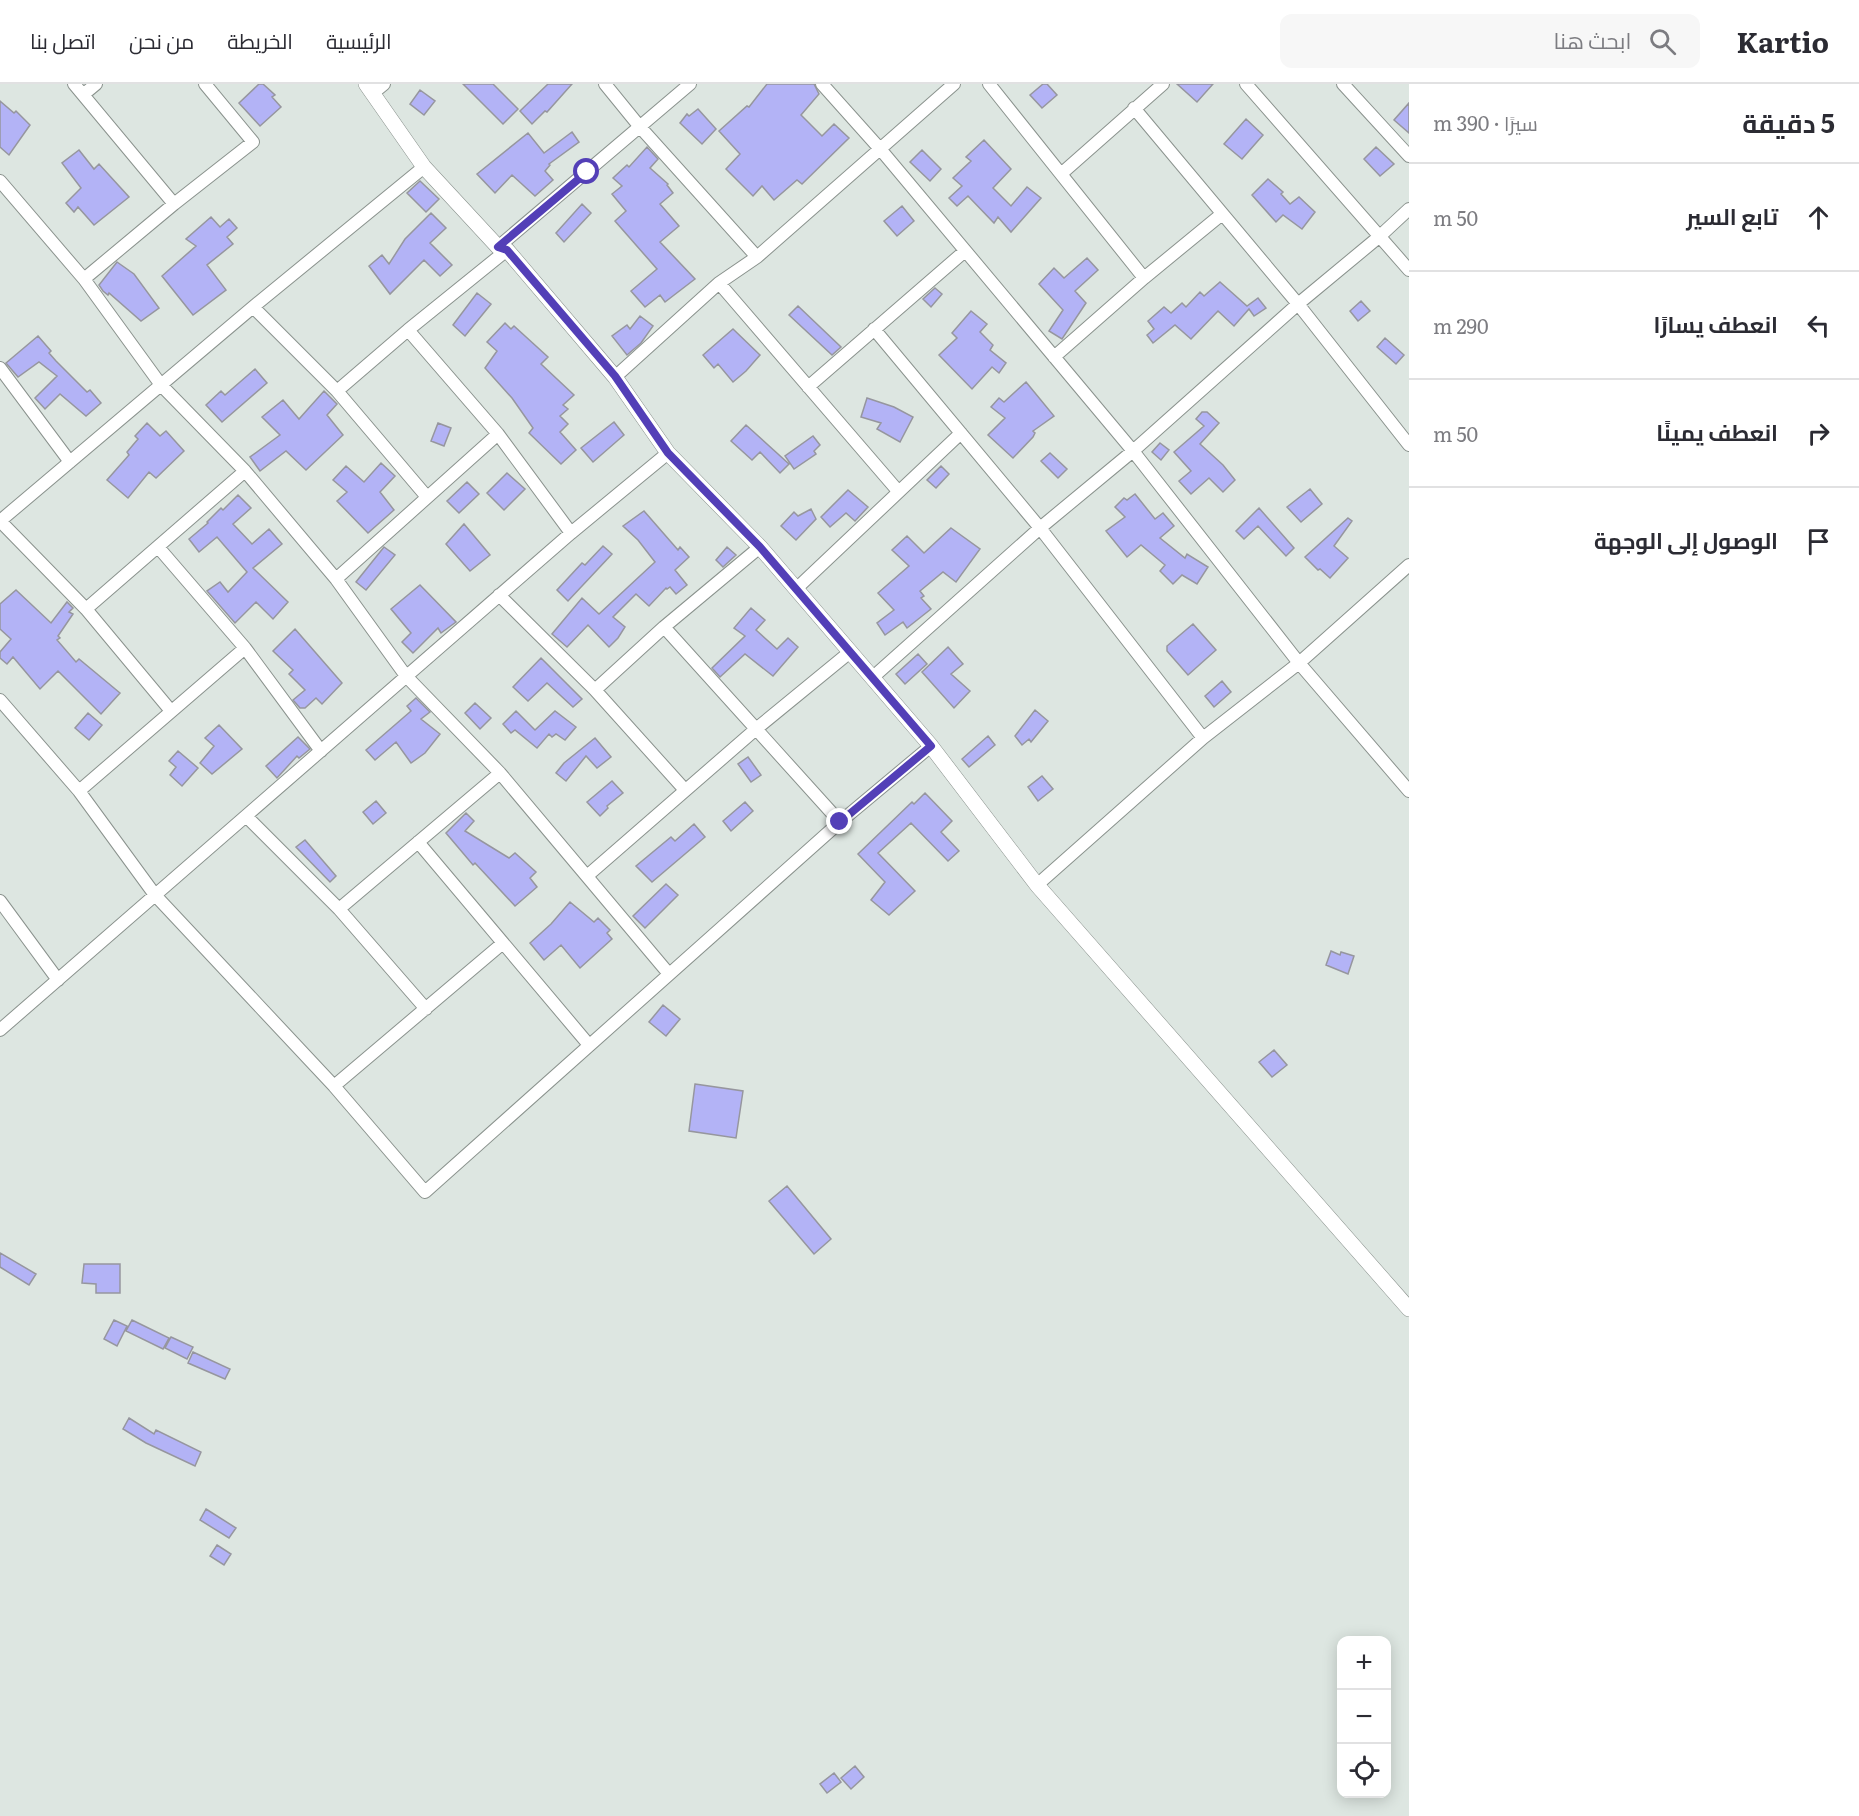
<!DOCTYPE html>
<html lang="ar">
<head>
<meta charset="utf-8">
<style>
  :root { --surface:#fff; --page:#f7f7f7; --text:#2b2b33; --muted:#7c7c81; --line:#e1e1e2 }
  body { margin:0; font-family:Literata,Cairo,serif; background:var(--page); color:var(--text); direction:rtl }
  .controls { position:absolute; right:18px; bottom:18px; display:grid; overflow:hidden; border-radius:12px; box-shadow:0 3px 15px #0003 }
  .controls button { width:54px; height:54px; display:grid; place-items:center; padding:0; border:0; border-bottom:2px solid var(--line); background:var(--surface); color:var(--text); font:30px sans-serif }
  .stop { position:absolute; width:18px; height:18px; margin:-14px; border:4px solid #533fb7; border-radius:50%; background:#fff }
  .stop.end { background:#533fb7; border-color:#fff; box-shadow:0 2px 6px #0008 }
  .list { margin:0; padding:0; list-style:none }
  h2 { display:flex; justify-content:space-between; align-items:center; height:78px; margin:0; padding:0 24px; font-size:26px }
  h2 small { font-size:20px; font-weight:400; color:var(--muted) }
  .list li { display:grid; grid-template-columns:39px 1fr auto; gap:18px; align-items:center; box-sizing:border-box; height:108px; padding:0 24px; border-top:2px solid var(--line) }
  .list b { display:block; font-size:22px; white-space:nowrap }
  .list em { font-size:20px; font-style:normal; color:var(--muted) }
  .icon { flex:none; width:33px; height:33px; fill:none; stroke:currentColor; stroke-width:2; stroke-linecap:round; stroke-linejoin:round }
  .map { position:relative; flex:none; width:1409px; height:1732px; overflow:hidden; direction:ltr }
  header { display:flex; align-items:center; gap:36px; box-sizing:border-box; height:84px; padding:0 30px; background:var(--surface); border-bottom:2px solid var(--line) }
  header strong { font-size:28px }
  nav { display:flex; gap:33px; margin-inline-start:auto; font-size:21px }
  .search { width:420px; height:54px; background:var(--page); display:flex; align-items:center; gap:15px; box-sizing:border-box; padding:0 21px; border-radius:12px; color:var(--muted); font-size:22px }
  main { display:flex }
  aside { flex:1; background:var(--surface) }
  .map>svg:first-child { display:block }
  .building { fill:#b3b3f6; stroke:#96969e; stroke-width:1.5 }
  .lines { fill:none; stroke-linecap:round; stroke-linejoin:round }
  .minor-casing { stroke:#8a928d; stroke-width:14 }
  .tertiary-casing { stroke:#8a928d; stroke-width:16 }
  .minor { stroke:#fff; stroke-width:12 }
  .tertiary { stroke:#fff; stroke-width:15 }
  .route { stroke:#533fb7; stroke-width:8 }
</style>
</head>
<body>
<header>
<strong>Kartio</strong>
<div class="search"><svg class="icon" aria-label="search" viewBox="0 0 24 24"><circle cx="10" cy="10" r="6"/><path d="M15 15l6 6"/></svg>ابحث هنا</div>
<nav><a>الرئيسية</a><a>الخريطة</a><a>من نحن</a><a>اتصل بنا</a></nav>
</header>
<main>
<aside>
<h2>5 دقيقة<small>سيرًا · 390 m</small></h2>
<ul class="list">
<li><svg class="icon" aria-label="ahead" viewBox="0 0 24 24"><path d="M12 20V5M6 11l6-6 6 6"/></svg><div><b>تابع السير</b></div><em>50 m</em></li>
<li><svg class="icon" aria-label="left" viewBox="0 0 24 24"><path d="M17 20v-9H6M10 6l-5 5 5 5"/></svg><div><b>انعطف يسارًا</b></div><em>290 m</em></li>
<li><svg class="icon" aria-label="right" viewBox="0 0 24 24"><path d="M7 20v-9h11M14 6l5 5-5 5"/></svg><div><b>انعطف يمينًا</b></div><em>50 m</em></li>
<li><svg class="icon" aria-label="arrive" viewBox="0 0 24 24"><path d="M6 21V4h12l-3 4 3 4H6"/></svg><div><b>الوصول إلى الوجهة</b></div></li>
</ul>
</aside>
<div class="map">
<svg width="1409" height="1732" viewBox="0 0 1409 1732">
  <rect width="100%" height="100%" fill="#dde6e1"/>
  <path class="building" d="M 259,0 L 263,0 L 275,11 L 272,13 L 281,23 L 260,42 L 239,19 Z
    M 463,0 L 493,0 L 518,25 L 503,40 Z
    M 548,0 L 572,0 L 547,28 L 545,27 L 532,40 L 520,27 Z
    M 767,0 L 814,0 L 819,10 L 801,31 L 822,52 L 834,40 L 849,54 L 802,100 L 797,96 L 774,116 L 762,102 L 753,112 L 726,85 L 740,70 L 719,47 L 747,22 L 749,23 Z
    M 1043,0 L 1047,0 L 1057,11 L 1042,24 L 1030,11 Z
    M 1177,0 L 1213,0 L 1197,18 Z
    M 420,6 L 435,17 L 424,31 L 410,20 Z
    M 0,17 L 14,29 L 16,27 L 30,41 L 9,71 L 0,63 Z
    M 1409,19 L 1409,49 L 1394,36 Z
    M 698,25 L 716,45 L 702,60 L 680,39 L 687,30 L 689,32 Z
    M 1246,35 L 1263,51 L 1242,75 L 1224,60 Z
    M 572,48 L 579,58 L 549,80 L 550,81 L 545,87 L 553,96 L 535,112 L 512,91 L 495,109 L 477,90 L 528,49 L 544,69 Z
    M 984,56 L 1011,85 L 993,104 L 1011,122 L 1027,103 L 1041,114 L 1011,148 L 998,133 L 994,139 L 968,112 L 957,122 L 949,114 L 962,102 L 953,94 L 971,77 L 966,73 Z
    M 647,63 L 658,75 L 650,84 L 668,100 L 667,101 L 673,109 L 660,120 L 679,142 L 660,158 L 695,195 L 665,218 L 660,211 L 645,223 L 631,207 L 657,185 L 615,137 L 626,127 L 612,110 L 622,102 L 613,94 L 627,81 L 629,83 Z
    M 1376,63 L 1394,80 L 1380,92 L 1364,75 Z
    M 79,66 L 94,85 L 99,80 L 129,113 L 94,141 L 78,123 L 74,128 L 66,119 L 81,104 L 62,79 Z
    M 922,66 L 941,85 L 930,97 L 910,78 Z
    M 1268,95 L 1283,108 L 1281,110 L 1290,120 L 1299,113 L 1315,128 L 1302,145 L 1283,131 L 1276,138 L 1252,111 Z
    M 420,97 L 439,115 L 426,128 L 407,109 Z
    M 582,120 L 591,129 L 564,158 L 556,149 Z
    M 902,122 L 914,137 L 897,152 L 884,137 Z
    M 431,129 L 446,144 L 430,159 L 452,181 L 440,192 L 424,176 L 390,210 L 369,182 L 382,171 L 389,180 L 405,155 Z
    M 211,133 L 220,143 L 229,135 L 237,144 L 227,153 L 233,160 L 207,181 L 226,206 L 193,231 L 162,192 L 196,162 L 186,155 Z
    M 1087,174 L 1098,186 L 1075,207 L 1086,219 L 1062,255 L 1049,247 L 1063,226 L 1039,200 L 1054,184 L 1064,194 Z
    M 117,178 L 134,190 L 159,224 L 141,237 L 109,209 L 108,211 L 103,207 L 99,201 Z
    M 1220,198 L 1247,222 L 1258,214 L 1266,224 L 1254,232 L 1249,225 L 1234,242 L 1218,227 L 1191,255 L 1175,241 L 1153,259 L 1147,251 L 1154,245 L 1148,237 L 1164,223 L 1171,229 L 1182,219 L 1186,223 L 1200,208 L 1204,212 Z
    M 935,204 L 942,210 L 931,223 L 923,215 Z
    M 477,209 L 491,220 L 465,252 L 453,241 Z
    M 1361,217 L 1370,227 L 1358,237 L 1350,227 Z
    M 798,222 L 841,263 L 832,271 L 789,231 Z
    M 971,227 L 987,240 L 980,248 L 993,261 L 990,266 L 1006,279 L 999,289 L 992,283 L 972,305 L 939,271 L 957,254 L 952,249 Z
    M 640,232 L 653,242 L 641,259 L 627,271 L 612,252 L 627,241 L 630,245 Z
    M 505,239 L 511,245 L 514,242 L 548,273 L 541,280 L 574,311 L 563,321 L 568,325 L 560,332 L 568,340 L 560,348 L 576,366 L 561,380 L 529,349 L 533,344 L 512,314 L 485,284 L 497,267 L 487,258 Z
    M 733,245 L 760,271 L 746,287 L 733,298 L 718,280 L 714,284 L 703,271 Z
    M 38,252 L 51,267 L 49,269 L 56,277 L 87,308 L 90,306 L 101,319 L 86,332 L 60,310 L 45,325 L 35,314 L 57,292 L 39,278 L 18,293 L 6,279 Z
    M 1385,254 L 1404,271 L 1396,280 L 1377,263 Z
    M 255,285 L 267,299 L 222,338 L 206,321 L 221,307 L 225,311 Z
    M 1026,298 L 1054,332 L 1033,347 L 1035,349 L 1033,353 L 1013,374 L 988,351 L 1005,334 L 991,323 L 999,314 L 1004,318 Z
    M 324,307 L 337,320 L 327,331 L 343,351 L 306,386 L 286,367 L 260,387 L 250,373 L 280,351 L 262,333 L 283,316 L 299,335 Z
    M 867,314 L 894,323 L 913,333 L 900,358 L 877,345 L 881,339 L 861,333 Z
    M 1202,328 L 1207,328 L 1219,339 L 1200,360 L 1223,381 L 1235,396 L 1223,408 L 1209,394 L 1191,410 L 1179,397 L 1191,387 L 1174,368 L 1204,342 L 1196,335 Z
    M 614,338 L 624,351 L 593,378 L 581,364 Z
    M 147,339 L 160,352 L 166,347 L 184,367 L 156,394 L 149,388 L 128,414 L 107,396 L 129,371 L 127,368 L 138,355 L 135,352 Z
    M 438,339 L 451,344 L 444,362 L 431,357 Z
    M 746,341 L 789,380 L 780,389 L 760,368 L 752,376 L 731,357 Z
    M 813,352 L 820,361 L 814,367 L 816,370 L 794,385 L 785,372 Z
    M 1160,359 L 1169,366 L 1161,376 L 1152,368 Z
    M 1050,369 L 1067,385 L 1058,394 L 1041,377 Z
    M 381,379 L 395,392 L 380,408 L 394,426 L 368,449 L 337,417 L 347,408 L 333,396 L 346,382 L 364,398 Z
    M 941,382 L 949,390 L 936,404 L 927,396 Z
    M 507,389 L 525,405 L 504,426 L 487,409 Z
    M 467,398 L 479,410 L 459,429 L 447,417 Z
    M 1310,405 L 1322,420 L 1301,438 L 1287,423 Z
    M 848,406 L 868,423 L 855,437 L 846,429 L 830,443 L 821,433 Z
    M 1135,410 L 1155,435 L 1163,429 L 1174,442 L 1160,454 L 1185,474 L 1187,470 L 1208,483 L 1197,500 L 1182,491 L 1173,500 L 1160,487 L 1165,481 L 1141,461 L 1127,473 L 1106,447 L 1125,433 L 1115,423 L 1124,414 L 1127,416 Z
    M 238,411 L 251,424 L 233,440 L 252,460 L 269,445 L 282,460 L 253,484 L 288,518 L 273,535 L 256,518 L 235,539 L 207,507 L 220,498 L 228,508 L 247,488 L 217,453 L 199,468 L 189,455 L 208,439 L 207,438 L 221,424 L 223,426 Z
    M 1259,424 L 1294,464 L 1286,472 L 1258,442 L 1244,455 L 1236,447 Z
    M 811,425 L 816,435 L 796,456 L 781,442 L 794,428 L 798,432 Z
    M 644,427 L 678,466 L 680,463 L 689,473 L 675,486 L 687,501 L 676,510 L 670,503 L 667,505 L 666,504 L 649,522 L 636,510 L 613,533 L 625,543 L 618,554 L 609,563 L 588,541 L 567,563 L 552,550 L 582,514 L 599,530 L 655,478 L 638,456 L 623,442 Z
    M 1348,434 L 1352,437 L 1334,462 L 1348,474 L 1330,494 L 1320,485 L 1318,486 L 1305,473 Z
    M 464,440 L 490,471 L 470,487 L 446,460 Z
    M 951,444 L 980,465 L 956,498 L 943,488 L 920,507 L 924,512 L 921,514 L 931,525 L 907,544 L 903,538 L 885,551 L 877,539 L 894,526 L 878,509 L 909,482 L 892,466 L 907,452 L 924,469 Z
    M 603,462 L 612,470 L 568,517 L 557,506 L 582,479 L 585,481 Z
    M 384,463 L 395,471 L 366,506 L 356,498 Z
    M 727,463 L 736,471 L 723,483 L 716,476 Z
    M 420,501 L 456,538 L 441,549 L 438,544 L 413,569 L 402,558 L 411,549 L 391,525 Z
    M 16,506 L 51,539 L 67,518 L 73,524 L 69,528 L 73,530 L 58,552 L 60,554 L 57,556 L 76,578 L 79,575 L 120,609 L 101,630 L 58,587 L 40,605 L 13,573 L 7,580 L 0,574 L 0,568 L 11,555 L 0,545 L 0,520 Z
    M 751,524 L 765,536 L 756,546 L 777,565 L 788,554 L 798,563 L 773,592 L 745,570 L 720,593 L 712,584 L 745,552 L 734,544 Z
    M 1193,540 L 1216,566 L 1188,591 L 1167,567 L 1167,562 Z
    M 295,545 L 342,599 L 322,620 L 316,614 L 305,624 L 300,624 L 293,616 L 305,606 L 289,590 L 293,586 L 273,567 Z
    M 948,563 L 963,580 L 951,590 L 970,607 L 954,624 L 922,588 Z
    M 918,570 L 927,580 L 905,600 L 896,590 Z
    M 541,574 L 582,615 L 573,623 L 547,599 L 528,617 L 513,603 Z
    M 1222,597 L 1231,608 L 1214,623 L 1205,612 Z
    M 416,614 L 430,628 L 421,635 L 440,650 L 425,669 L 411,679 L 396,658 L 375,676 L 366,666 L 411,627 L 407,622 Z
    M 475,619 L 491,634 L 480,645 L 465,629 Z
    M 1035,626 L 1048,637 L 1031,658 L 1029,655 L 1022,661 L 1015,652 Z
    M 516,627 L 535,646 L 555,627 L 576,643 L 565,656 L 556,650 L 552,653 L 549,650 L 537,664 L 515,646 L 511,649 L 503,640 Z
    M 88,629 L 102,641 L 89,656 L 75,644 Z
    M 219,641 L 242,665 L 212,690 L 200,679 L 214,662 L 205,654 Z
    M 988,652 L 995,661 L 969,683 L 962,675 Z
    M 298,653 L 310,665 L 299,674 L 297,672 L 277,694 L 266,682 Z
    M 595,654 L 611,673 L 597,684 L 586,672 L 566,697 L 556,689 L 564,679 Z
    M 178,667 L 198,684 L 182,702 L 170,691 L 176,683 L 169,677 Z
    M 748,673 L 761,691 L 751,698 L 738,680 Z
    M 1042,692 L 1053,705 L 1038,717 L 1028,703 Z
    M 612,697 L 623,709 L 607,722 L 608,724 L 600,732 L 587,718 Z
    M 925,709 L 952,737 L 941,748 L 959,767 L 948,777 L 911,739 L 878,769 L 915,807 L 889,831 L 871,816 L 885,798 L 858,770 L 912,718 L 914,720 Z
    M 376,717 L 386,729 L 373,740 L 363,728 Z
    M 745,718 L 753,727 L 731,747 L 723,737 Z
    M 466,729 L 474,737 L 465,747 L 509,774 L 515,769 L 536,788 L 530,794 L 537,803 L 515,822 L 475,779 L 473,781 L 446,749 Z
    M 694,740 L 705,753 L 652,798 L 636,782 L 671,753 L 675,757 Z
    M 305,756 L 336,792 L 330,798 L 296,763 Z
    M 666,800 L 678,811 L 645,844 L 633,832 Z
    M 570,818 L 594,838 L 598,834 L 610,846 L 607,849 L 612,855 L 580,884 L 561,861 L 544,876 L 530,859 L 551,840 Z
    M 1331,867 L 1340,871 L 1341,868 L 1354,872 L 1348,890 L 1326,881 Z
    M 663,921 L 680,935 L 666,952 L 649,938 Z
    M 1274,966 L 1287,981 L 1272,993 L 1259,978 Z
    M 695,1000 L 743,1007 L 736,1054 L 689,1047 Z
    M 787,1102 L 831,1155 L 814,1170 L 769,1117 Z
    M 0,1169 L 36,1190 L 29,1201 L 0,1183 Z
    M 84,1180 L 120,1180 L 120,1209 L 96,1209 L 96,1200 L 82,1199 Z
    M 114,1236 L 127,1242 L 117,1262 L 104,1255 Z
    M 132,1236 L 169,1254 L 163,1265 L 126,1247 Z
    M 171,1253 L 193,1263 L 187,1275 L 165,1264 Z
    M 193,1268 L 230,1285 L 225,1295 L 188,1279 Z
    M 129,1334 L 154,1350 L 156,1346 L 201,1368 L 195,1382 L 146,1359 L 123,1345 Z
    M 206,1425 L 236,1444 L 229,1454 L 200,1436 Z
    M 217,1461 L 231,1470 L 224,1481 L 210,1472 Z
    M 855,1682 L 864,1693 L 851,1705 L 841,1694 Z
    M 834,1689 L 841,1698 L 827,1709 L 820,1700 Z"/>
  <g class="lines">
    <g class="minor-casing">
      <path id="minor" d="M 74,0 L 174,120
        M 605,0 L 640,43 L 757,173
        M 822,0 L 881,66 L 1133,367 L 1299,579 L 1409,707
        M 989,0 L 1144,194
        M 1246,0 L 1409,186
        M 1343,0 L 1409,72
        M 373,9 L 384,0
        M 84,10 L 96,0
        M 1134,24 L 1298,220 L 1409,361
        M 1061,90 L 1163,0
        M 0,97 L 84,195 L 161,301 L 245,387 L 336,495 L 406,592 L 500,689 L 669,890
        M 498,163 L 690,0
        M 84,195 L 174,120 L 253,58 L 205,0
        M 719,199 L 898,407
        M 253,223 L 337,307 L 427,413
        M 874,245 L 1040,444 L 1203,654
        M 408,246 L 498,350 L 571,449
        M 1054,273 L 1144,194 L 1222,130
        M 0,284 L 70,378
        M 615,293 L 719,199 L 757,173 L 954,0
        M 808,303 L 965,167
        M 337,307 L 408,246 L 507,166
        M 0,437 L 253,223 L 424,83
        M 0,437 L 86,525 L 171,627
        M 158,463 L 245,564 L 321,667
        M 336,495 L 498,350
        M 796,505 L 961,349
        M 499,511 L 595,606 L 685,706
        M 86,525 L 245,387
        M 664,543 L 840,738
        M 872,594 L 1040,444 L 1133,367 L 1298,220 L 1380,152 L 1409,125
        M 595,606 L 664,543 L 760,463
        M 0,616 L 79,707 L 155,811 L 334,1002 L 425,1108 L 840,738 L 931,662
        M 79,707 L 245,564
        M 246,732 L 339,825 L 426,925
        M 418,758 L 589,961
        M 587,792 L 756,645 L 850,568
        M 1037,801 L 1203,654 L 1299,579 L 1409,481
        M 0,817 L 58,896
        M 339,825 L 500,689
        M 0,946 L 571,449 L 668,369
        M 334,1002 L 503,859"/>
    </g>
    <g class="tertiary-casing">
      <path id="tertiary" d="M 366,0 L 424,83 L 498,163 L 507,166 L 615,293 L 668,369 L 760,463 L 931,662 L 1037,801 L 1409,1225"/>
    </g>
    <use href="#minor" class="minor"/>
    <use href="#tertiary" class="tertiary"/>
  </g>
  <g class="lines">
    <path class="route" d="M 587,88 L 498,163 L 507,166 L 615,292 L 668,369 L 760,463 L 931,662 L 840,738"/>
  </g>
</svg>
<div class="controls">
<button>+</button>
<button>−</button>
<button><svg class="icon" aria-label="locate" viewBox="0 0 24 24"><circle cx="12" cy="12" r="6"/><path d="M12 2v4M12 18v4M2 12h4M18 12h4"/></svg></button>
</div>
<div class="stop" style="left:587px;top:88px"></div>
<div class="stop end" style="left:840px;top:738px"></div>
</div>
</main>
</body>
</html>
